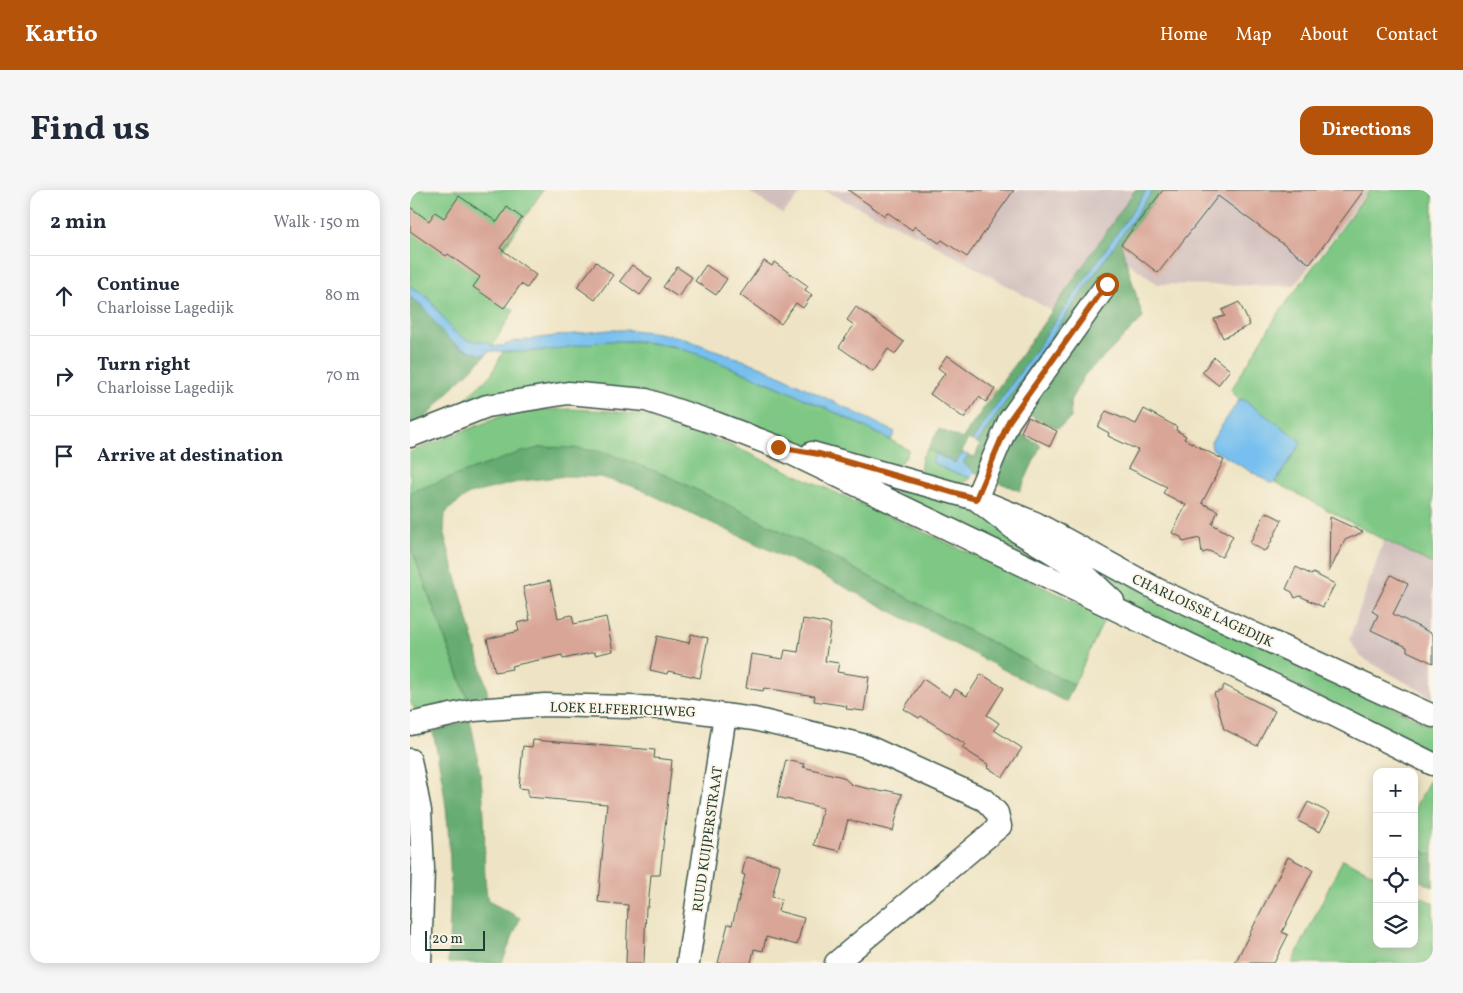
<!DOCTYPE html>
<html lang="en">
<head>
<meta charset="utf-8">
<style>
  :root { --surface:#fff; --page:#f6f6f7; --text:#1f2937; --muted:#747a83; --line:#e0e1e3; --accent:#b45309 }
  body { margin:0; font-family:Vollkorn,serif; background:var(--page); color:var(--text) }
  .controls { position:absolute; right:15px; bottom:15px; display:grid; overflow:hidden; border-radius:10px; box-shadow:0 2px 12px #0003 }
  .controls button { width:45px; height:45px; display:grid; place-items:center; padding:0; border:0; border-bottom:1px solid var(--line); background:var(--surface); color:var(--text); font:25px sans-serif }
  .scale { position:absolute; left:15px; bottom:12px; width:60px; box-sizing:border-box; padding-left:5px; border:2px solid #1f3d34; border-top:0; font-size:14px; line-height:18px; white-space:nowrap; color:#1f3d34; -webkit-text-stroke:4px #fcf5e5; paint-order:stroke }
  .stop { position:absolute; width:15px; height:15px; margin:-11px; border:4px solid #b45309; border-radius:50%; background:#fff }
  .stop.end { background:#b45309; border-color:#fff; box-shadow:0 1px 5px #0008 }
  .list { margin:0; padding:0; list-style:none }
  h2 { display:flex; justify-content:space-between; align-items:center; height:65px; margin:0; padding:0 20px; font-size:21px }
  h2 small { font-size:16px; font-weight:400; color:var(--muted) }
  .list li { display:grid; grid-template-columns:32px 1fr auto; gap:15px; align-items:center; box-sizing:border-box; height:80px; padding:0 20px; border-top:1px solid var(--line) }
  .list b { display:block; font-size:19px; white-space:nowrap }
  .list p { margin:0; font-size:16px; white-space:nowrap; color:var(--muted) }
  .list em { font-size:16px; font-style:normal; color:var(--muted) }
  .icon { flex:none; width:28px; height:28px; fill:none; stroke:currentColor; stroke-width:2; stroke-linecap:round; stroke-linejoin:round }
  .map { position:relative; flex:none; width:1023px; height:773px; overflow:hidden; border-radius:15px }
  header { display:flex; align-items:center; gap:30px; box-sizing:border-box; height:70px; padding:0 25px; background:var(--accent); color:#fff }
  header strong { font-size:24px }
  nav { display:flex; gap:28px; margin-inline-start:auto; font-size:18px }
  .intro { display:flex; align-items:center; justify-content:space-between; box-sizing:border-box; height:120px; padding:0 30px }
  h1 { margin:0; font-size:35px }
  .button { padding:12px 22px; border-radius:15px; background:var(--accent); color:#fff; font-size:18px; font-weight:700 }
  main { display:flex; gap:30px; padding:0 30px }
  aside { flex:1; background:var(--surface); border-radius:15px; box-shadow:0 2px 12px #0003 }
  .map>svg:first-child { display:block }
  .industrial { fill:#d1bfbd }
  .green { fill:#7ec784; stroke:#4e825c }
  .forest { fill:#66ac72; stroke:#427453 }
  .water { fill:#76bfef; stroke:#4a7e92 }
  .building { fill:#d8a597 }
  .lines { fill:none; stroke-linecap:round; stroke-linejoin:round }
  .minor-casing { stroke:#3e564a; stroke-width:25 }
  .minor { stroke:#fff; stroke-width:22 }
  .route { stroke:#b45309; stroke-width:6 }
  .labels { text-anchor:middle; stroke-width:4; stroke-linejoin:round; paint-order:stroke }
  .street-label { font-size:14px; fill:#1f3d34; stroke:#fcf5e5 }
</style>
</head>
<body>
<header>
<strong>Kartio</strong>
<nav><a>Home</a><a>Map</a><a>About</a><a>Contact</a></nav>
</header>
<div class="intro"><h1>Find us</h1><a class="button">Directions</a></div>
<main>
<aside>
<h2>2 min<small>Walk · 150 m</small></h2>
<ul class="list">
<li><svg class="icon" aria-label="ahead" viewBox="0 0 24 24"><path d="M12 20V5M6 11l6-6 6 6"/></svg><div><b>Continue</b><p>Charloisse Lagedijk</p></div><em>80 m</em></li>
<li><svg class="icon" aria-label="right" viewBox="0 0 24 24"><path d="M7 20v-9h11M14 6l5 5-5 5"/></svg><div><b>Turn right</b><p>Charloisse Lagedijk</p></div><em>70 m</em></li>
<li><svg class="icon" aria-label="arrive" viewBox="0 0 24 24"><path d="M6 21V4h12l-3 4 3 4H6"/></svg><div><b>Arrive at destination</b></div></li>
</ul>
</aside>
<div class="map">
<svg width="1023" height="773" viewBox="0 0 1023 773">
  <rect width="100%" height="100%" fill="#fcf5e5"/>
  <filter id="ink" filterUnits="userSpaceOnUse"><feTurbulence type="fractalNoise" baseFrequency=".02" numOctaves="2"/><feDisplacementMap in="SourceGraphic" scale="10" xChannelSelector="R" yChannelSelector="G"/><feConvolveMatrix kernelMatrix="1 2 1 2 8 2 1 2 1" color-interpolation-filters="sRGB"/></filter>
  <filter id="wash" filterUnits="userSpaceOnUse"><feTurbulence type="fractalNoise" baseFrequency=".0096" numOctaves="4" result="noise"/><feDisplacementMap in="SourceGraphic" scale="20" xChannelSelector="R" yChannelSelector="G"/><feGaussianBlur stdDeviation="1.12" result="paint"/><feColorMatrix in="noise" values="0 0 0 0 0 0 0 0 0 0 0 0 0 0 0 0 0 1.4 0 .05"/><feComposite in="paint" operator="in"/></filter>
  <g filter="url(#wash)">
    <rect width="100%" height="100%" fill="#eee4c5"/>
    <path class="industrial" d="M 336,0 L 394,0 L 373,24 Z
      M 412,0 L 959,0 L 884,96 L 747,94 L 689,52 L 642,121 L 511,47 Z
      M 974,350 L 1023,374 L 1023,508 L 951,467 L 939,450 Z"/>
    <path class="green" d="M 0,0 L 133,0 L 67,98 L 104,120 L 82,156 C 71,153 58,152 49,146 C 38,138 32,125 24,115 C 17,107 9,101 0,96 Z
      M 960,0 L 1023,0 L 1023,374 L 974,350 L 865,292 L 890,255 L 834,210 L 829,210 L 821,200 L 868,124 Z
      M 195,151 C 217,151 239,152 260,156 C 285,161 309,172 332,182 C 389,205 445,231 499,260 C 493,272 491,275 477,276 L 357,243 L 228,201 L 49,220 L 59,205 L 81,185 L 93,162 C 128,162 161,155 195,151 Z
      M 161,219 L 199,221 L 237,226 L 278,239 L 320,255 L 509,340 L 696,426 L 664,495 L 540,431 L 427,369 L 327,319 L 255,285 L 194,262 L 3,301 L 0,305 L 0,262 L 92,226 L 126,220 Z
      M 518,259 L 526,264 L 522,272 L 537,280 L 561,288 L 553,293 L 531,293 L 510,282 L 512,267 Z
      M 417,270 L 550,315 L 593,337 L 663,389 Z
      M 610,334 L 1023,537 L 1023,564 L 714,411 Z
      M 0,355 L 55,503 L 59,512 L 15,522 L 4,518 L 0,512 Z
      M 1022,586 L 1023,587 L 1023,666 L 1004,657 L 1004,619 Z
      M 933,669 L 967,686 L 967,754 L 1004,754 L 1004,704 L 1023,713 L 1023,773 L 882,773 Z"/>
    <path class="forest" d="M 725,0 L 737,0 L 562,251 L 558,249 L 552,261 L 553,263 L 548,271 L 543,272 L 518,259 L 529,239 L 552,249 L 642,121 Z
      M 743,0 L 753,0 L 711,54 L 733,128 L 696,165 L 675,184 L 660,211 L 661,228 L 648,238 L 617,224 L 608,243 L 631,255 L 610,301 L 564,282 L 554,275 L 554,271 L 558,265 L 565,267 L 570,255 L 567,253 Z
      M 0,107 C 23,120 36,159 65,162 C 70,162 75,162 80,161 L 45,195 L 16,227 L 0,234 Z
      M 133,257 L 164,258 L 194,262 L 255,285 L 327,319 L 427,369 L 540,431 L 664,495 L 656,512 L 400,379 L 223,296 L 189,287 L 156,286 L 112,291 L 59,304 L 44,315 L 35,324 L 34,344 L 76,495 L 78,507 L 59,512 L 0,355 L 0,305 L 3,301 L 108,263 Z
      M 60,530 C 67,562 73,593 74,626 C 76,654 72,683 78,711 L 110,728 L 92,773 L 38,773 C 41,721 42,669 36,617 C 33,592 28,567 23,542 Z
      M 1004,657 L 1023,666 L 1023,697 L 1004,688 Z"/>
    <path class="water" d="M 737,0 L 743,0 L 567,253 L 562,251 Z
      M 0,96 L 14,104 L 23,114 L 43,141 L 57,150 L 78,152 L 82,156 L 93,156 L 102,152 L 138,147 L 198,140 L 219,140 L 242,142 L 269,147 L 355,178 L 485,242 L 481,250 L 424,222 L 364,195 L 293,166 L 262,156 L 228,151 L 195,151 L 140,160 L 110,162 L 80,161 L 75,165 C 63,162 50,158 40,150 C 25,137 18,117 0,107 Z
      M 829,210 L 834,210 L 891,251 L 890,255 L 865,292 L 861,293 L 802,259 L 801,252 Z
      M 553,263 L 558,265 L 554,271 L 554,274 L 564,282 L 561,288 L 537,280 L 522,272 L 526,264 L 545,273 Z"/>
    <g id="blocks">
      <path class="building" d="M 438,0 L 604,0 L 557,67 L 532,50 L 529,53 L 505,36 L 502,40 L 477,22 L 475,26 Z
        M 753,0 L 954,0 L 900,74 L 808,6 L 748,83 L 711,54 Z
        M 49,6 L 87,32 L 97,17 L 112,28 L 90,58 L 126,85 L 117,98 L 111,94 L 94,118 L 63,97 L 70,87 L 38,64 L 36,66 L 0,41 L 0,17 L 19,31 L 25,22 L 34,28 Z
        M 354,71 L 362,76 L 364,72 L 398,96 L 395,100 L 402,105 L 393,118 L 386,113 L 371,134 L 330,105 Z
        M 186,72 L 203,85 L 185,110 L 167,97 Z
        M 222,75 L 242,89 L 230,105 L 210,91 Z
        M 296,75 L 317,89 L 306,105 L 285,91 Z
        M 267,77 L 282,87 L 268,107 L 253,97 Z
        M 829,112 L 840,135 L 813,148 L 804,129 L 815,126 L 812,120 Z
        M 446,117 L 494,152 L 485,164 L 478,159 L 463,181 L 429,157 L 444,135 L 437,130 Z
        M 537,165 L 585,199 L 576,212 L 569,207 L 554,228 L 520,204 L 535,183 L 528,178 Z
        M 804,167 L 820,180 L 808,195 L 792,182 Z
        M 734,219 L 767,237 L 766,240 L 776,246 L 774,249 L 814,270 L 792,313 L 808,321 L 802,334 L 823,346 L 812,367 L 799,361 L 792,363 L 790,348 L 773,352 L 771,347 L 762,343 L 776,315 L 753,303 L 757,297 L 718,278 L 728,260 L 698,246 L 699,243 L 688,237 L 696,221 L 726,234 Z
        M 618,227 L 647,241 L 640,256 L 611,242 Z
        M 856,322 L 872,330 L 857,360 L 856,359 L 854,361 L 840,353 Z
        M 920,327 L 953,342 L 935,350 L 919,382 Z
        M 886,377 L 902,385 L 903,383 L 925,394 L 913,417 L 890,406 L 885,408 L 882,402 L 876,399 Z
        M 981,385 L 998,394 L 983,424 L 1023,444 L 1023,473 L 997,461 L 997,457 L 961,440 L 968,425 L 962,421 Z
        M 140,391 L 148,428 L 162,425 L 164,434 L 196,427 L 203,461 L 185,465 L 185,462 L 153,469 L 152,465 L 101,476 L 102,479 L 85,482 L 77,449 L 109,441 L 107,433 L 120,430 L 113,397 Z
        M 393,429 L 421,434 L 415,471 L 429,473 L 427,482 L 459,487 L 454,521 L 436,519 L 437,516 L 404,511 L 405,506 L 354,498 L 353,501 L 336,498 L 341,464 L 373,469 L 375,460 L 388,462 Z
        M 281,444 L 298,448 L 290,488 L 258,481 L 257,484 L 240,480 L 247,446 L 279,453 Z
        M 571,484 L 594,498 L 577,525 L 589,533 L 584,540 L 612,558 L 593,587 L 578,578 L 579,575 L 552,558 L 555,554 L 511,526 L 509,528 L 494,519 L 513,489 L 540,507 L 545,499 L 557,506 Z
        M 814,495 L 865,521 L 847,556 L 814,539 L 804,503 L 811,501 Z
        M 123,550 L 245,560 L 244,568 L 262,570 L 250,685 L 241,685 L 238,717 L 236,717 L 234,773 L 216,773 L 218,715 L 188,712 L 197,614 L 118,607 L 118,599 L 109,598 L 113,556 L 122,557 Z
        M 376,570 L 394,574 L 393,577 L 433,587 L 442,595 L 474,602 L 475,600 L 492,604 L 483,641 L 438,630 L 429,661 L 404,655 L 413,618 L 367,607 Z
        M 898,612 L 920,623 L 910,642 L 888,631 Z
        M 336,667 L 370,675 L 362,707 L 371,709 L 368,721 L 394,728 L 387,755 L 356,747 L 353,761 L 344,759 L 341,773 L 308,773 L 318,734 L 322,735 L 335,685 L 332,684 Z
        M 878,667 L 903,680 L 872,742 L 878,745 L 864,773 L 825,773 Z"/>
    </g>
  </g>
  <g filter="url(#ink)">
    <use href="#blocks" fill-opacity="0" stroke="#3e564a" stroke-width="1"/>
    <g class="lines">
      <g class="minor-casing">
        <path id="minor" d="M 697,94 L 599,231 L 566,309 L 607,341 L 668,378 L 703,411
          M 0,246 L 77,216 L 158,203 L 236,210 L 305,233 L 368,257 L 880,503 L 1023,574
          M 402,263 L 566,309 L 625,333 L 746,399 L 1023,526
          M 0,534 L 64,520 L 135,515 L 260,518 L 344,529 L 456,556 L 575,610 L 587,623 L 590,636 L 426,773
          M 0,570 L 10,621 L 13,679 L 10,773
          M 278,773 L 315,525"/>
      </g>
      <use href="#minor" class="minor"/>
    </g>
  </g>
  <g class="lines" filter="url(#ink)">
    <path class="route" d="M 368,257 L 409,264 L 566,309 L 599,231 L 697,94"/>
  </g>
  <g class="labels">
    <g class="street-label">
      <text transform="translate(793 420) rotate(25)" y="5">CHARLOISSE LAGEDIJK</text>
      <text transform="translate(213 519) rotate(2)" y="5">LOEK ELFFERICHWEG</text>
      <text transform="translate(297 649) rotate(-82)" y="5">RUUD KUIJPERSTRAAT</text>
    </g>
  </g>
</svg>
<div class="controls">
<button>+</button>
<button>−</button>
<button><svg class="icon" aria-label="locate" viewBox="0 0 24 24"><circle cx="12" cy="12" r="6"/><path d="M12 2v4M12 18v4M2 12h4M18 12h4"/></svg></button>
<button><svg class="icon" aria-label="layers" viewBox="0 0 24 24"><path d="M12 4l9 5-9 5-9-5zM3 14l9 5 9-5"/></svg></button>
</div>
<div class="scale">20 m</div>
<div class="stop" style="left:697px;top:94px"></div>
<div class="stop end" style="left:368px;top:257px"></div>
</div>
</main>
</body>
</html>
